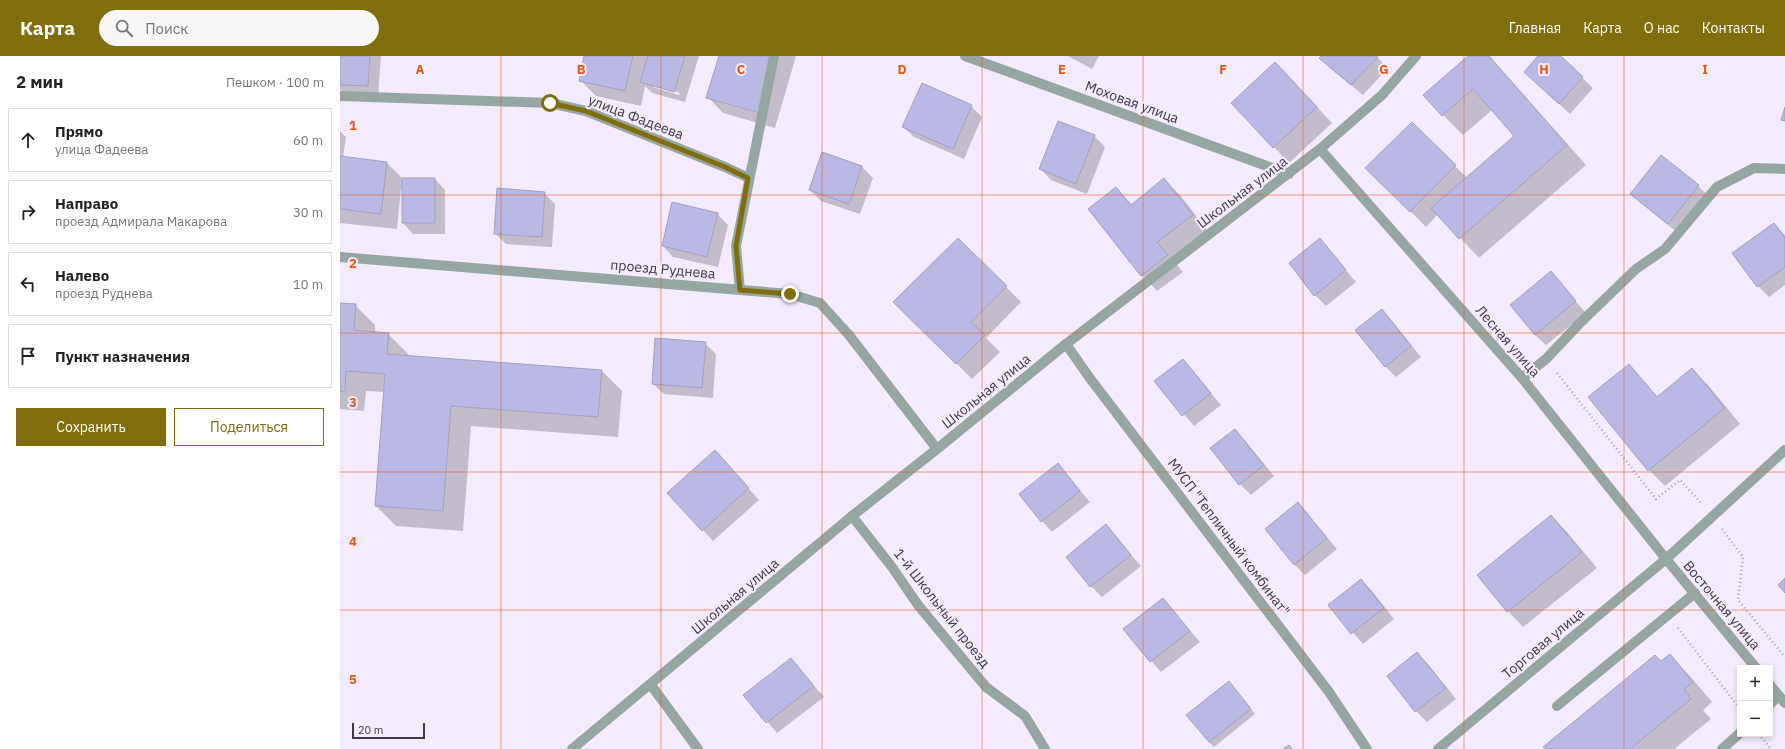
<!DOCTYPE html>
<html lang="ru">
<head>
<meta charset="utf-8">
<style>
  :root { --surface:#fff; --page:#f6f6f6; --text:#222; --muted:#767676; --line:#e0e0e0; --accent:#806e0c }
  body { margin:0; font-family:"IBM Plex Sans",sans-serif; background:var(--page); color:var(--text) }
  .controls { position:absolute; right:12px; bottom:12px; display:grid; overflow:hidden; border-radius:0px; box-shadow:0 2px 6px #0003 }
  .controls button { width:36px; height:36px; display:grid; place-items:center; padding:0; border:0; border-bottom:1px solid var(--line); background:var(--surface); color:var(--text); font:20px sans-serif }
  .scale { position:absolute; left:12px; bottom:10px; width:73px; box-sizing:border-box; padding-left:4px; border:2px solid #3f3945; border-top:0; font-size:11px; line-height:14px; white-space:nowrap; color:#3f3945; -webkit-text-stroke:3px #f4ebfe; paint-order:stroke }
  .stop { position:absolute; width:12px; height:12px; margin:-9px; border:3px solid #806e0c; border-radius:50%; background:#fff }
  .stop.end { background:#806e0c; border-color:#fff; box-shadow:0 1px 4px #0008 }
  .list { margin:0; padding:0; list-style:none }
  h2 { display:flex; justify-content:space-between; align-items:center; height:52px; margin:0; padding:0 16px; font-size:17px }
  h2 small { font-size:13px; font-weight:400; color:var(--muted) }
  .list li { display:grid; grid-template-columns:26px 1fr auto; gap:12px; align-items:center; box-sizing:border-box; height:64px; margin:0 8px 8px; padding:0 8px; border:1px solid var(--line); border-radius:0px }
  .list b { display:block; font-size:15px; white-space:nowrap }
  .list p { margin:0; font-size:13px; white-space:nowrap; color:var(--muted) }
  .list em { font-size:13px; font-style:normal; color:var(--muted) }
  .actions { display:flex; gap:8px; padding:12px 16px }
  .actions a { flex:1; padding:9px 0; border:1px solid var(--accent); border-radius:0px; text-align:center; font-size:14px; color:var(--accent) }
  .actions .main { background:var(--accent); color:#fff }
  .icon { flex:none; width:22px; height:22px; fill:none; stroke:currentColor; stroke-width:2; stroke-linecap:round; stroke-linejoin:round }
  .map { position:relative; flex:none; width:1445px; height:693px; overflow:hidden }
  header { display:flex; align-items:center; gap:24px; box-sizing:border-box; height:56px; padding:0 20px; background:var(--accent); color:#fff }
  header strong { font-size:19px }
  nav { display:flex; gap:22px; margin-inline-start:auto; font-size:14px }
  .search { width:280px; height:36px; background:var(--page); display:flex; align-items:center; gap:10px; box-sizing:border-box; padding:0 14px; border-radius:22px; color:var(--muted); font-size:15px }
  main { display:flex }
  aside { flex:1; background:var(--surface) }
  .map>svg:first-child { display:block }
  .shadow { fill:#0003; fill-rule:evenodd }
  .building { fill:#bab8e4; stroke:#a1a0be }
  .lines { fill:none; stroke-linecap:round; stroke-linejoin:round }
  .path { stroke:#a8a1b1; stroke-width:2.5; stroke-dasharray:1 3; stroke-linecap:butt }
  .lane { stroke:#96a7a3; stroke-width:10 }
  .street { stroke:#96a7a3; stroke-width:10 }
  .route { stroke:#806e0c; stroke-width:5 }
  .grid { fill:none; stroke:#e8590c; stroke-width:1; stroke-opacity:0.55 }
  .labels { text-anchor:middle; stroke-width:4; stroke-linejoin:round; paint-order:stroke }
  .street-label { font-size:14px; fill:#3f3945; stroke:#f4ebfe }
  .grid-label { font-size:13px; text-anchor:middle; font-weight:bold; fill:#e8590c; stroke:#f4ebfe; stroke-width:4; stroke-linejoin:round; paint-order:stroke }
</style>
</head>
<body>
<header>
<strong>Карта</strong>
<div class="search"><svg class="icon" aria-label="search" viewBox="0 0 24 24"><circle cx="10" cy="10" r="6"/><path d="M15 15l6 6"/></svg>Поиск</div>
<nav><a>Главная</a><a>Карта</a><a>О нас</a><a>Контакты</a></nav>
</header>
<main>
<aside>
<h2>2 мин<small>Пешком · 100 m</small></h2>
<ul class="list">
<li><svg class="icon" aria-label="ahead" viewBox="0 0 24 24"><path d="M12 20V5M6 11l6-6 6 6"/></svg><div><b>Прямо</b><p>улица Фадеева</p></div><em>60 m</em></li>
<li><svg class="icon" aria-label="right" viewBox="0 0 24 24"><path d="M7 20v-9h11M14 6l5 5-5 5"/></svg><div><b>Направо</b><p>проезд Адмирала Макарова</p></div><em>30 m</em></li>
<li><svg class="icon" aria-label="left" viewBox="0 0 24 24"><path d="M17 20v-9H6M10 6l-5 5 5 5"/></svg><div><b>Налево</b><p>проезд Руднева</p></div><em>10 m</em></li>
<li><svg class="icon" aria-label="arrive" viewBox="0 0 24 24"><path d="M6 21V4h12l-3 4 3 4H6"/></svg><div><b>Пункт назначения</b></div></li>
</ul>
<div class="actions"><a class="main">Сохранить</a><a>Поделиться</a></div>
</aside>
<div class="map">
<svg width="1445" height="693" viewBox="0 0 1445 693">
  <rect width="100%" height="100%" fill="#f4ebfe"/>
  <path class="shadow" d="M 0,0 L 41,0 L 38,41 L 6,39 L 0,33 Z
    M 245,0 L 359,0 L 345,46 L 312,37 L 305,30 L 301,50 L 256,40 L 240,24 ZM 313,29 L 340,37 L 339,39 L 313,31 Z
    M 380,0 L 456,0 L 435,72 L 383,57 L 368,41 ZM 385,46 L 424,57 L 424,59 L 385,48 Z
    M 728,0 L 759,0 L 752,13 Z
    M 983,0 L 1036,0 L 1048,12 L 1023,39 L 991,13 L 981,2 Z
    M 1129,0 L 1149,0 L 1246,109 L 1139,202 L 1098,158 L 1086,171 L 1027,112 L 1072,67 L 1127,122 L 1175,80 L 1152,54 L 1123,79 L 1103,59 Z
    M 1200,0 L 1219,0 L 1253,32 L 1230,58 L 1196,27 Z
    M 951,23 L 992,67 L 949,107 L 934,91 Z
    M 631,50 L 642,61 L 624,103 L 574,81 L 563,71 Z
    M 0,75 L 6,81 L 3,101 L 47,107 L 63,123 L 95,123 L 105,134 L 105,178 L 73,178 L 63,167 L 63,133 L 61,133 L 57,173 L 0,167 Z
    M 754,80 L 765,91 L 747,138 L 711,124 L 701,113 Z
    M 483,97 L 522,111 L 533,122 L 520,158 L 481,145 L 470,134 Z
    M 824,124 L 840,139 L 868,175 L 832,203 L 843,216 L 817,235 L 802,219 L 750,153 L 776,132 L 792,149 Z
    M 1358,130 L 1369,140 L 1339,178 L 1302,148 L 1291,138 Z
    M 204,137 L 215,148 L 212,191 L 166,188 L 155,177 Z
    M 377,158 L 388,169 L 378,211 L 333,201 L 323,190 Z
    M 1434,168 L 1445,179 L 1445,229 L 1429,241 L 1418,230 L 1394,198 Z
    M 618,183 L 681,246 L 646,282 L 660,296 L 632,323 L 555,246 Z
    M 980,184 L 1016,226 L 986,250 L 975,239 Z
    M 1211,217 L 1246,257 L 1206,289 L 1195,279 Z
    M 0,248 L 15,249 L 35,269 L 35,276 L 48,278 L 68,298 L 68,300 L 262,315 L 282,335 L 278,381 L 131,370 L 123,475 L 56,470 L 36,450 L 45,336 L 26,335 L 24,355 L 0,353 Z
    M 1041,254 L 1052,265 L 1081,301 L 1056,321 L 1045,310 Z
    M 365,287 L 376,298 L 373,342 L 324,338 L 313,328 Z
    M 843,304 L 881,349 L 854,370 L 816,325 Z
    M 1289,310 L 1318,342 L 1352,314 L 1368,329 L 1400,368 L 1325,430 L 1309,414 Z
    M 895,374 L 905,385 L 934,420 L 911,439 L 900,428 L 872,392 Z
    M 385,406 L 419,444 L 373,485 L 329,437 Z
    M 718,409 L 750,446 L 712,476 L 702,465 Z
    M 958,448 L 997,493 L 965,519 L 954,508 Z
    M 1211,460 L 1227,476 L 1257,512 L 1183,571 L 1168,555 Z
    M 766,470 L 801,510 L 762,541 L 751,530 Z
    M 1021,524 L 1032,535 L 1054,563 L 1023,588 L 990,549 Z
    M 823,543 L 860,586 L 821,616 L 784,573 Z
    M 1077,597 L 1088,608 L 1116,643 L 1087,666 L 1076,655 Z
    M 1329,599 L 1349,619 L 1372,646 L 1363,654 L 1371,663 L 1334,693 L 1206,693 Z
    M 451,603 L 484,641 L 437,677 L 405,639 Z
    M 894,632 L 915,658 L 874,691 L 869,686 Z"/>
  <path class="building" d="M 0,0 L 30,0 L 28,30 L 0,29 Z
    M 244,0 L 293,0 L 285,35 L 239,25 Z
    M 308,0 L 345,0 L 334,36 L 300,26 Z
    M 379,0 L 436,0 L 419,57 L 366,42 Z
    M 981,0 L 1037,0 L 1038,1 L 1011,29 L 979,2 Z
    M 1128,0 L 1149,0 L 1227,89 L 1119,183 L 1091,152 L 1174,80 L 1133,33 L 1102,60 L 1083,39 Z
    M 1198,0 L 1221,0 L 1243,21 L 1219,48 L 1184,16 Z
    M 935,6 L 977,51 L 933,92 L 891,47 Z
    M 582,27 L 632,49 L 613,93 L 562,71 Z
    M 1445,51 L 1445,65 L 1441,64 Z
    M 718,65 L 755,79 L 736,128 L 699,113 Z
    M 1072,66 L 1116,109 L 1070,156 L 1025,112 Z
    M 482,96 L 522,110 L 509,148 L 469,134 Z
    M 1321,99 L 1359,129 L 1328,168 L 1290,138 Z
    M 0,100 L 47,106 L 41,158 L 0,153 Z
    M 62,122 L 95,122 L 95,167 L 62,167 Z
    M 824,122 L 853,159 L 817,186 L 828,199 L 801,220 L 748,153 L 776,131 L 791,149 Z
    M 157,132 L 205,136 L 202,181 L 154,178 Z
    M 332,146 L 378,157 L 367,201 L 322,190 Z
    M 1434,167 L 1445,182 L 1445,211 L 1417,231 L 1392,197 Z
    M 618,182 L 667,230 L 631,266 L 645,279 L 616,308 L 553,246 Z
    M 980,182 L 1006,214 L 974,240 L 949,207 Z
    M 1211,215 L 1236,245 L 1195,279 L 1170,249 Z
    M 0,247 L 16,248 L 14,274 L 49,277 L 47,298 L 262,314 L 258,361 L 111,350 L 103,455 L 35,450 L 45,318 L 6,315 L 5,336 L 0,335 Z
    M 1042,253 L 1071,290 L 1045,311 L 1015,274 Z
    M 315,282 L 366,286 L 362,332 L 312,328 Z
    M 843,303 L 871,337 L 842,360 L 814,325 Z
    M 1289,308 L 1317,341 L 1352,312 L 1385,352 L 1308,415 L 1248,341 Z
    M 895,373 L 924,409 L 899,429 L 870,392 Z
    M 375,394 L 409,432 L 362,475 L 327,437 Z
    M 718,407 L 740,435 L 701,466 L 679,438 Z
    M 958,446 L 987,482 L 954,509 L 925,473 Z
    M 1211,459 L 1242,496 L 1167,556 L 1137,519 Z
    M 766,468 L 791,499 L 750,531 L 726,501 Z
    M 1445,522 L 1445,537 L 1438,529 Z
    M 1021,523 L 1044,552 L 1011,578 L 988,549 Z
    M 823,542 L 850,575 L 810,606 L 783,573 Z
    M 1077,596 L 1106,632 L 1075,656 L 1047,620 Z
    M 1330,598 L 1353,626 L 1344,633 L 1351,643 L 1290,693 L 1205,693 L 1203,691 L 1315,599 L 1321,605 Z
    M 451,602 L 474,630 L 426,667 L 403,639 Z
    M 889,625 L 911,653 L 869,686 L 846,659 Z
    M 949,689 L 952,693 L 943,693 Z"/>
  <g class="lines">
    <path class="path" d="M 1217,317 L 1316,443 L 1340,424 L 1362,448
      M 1382,473 L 1403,501 L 1398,544 L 1445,601
      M 1338,572 L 1400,653
      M 1419,678 L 1431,693"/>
    <path class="lane" d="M 726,288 L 749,321 L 989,636 L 1027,693
      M 1182,322 L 1206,303 L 1239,268 L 1296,213 L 1325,193 L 1377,131 L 1414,112 L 1445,113
      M 512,460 L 552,511 L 578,549 L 646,631 L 685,660 L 705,693
      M 1430,648 L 1439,640
      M 1217,650 L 1355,537
      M 1382,693 L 1400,677"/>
    <path class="street" d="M 625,0 L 949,118
      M 0,40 L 210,47 L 246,55 L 385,111 L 409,122
      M 980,93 L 1182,322 L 1326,503 L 1416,612
      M 0,201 L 450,238 L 480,247 L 509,279 L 597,393
      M 400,234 L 396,190 L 434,0
      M 311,629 L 358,693
      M 1430,629 L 1445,647
      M 232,693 L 512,460 L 597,393 L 726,288 L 980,93 L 1042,39 L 1076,0
      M 1098,693 L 1326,503 L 1445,394"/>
  </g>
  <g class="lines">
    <path class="route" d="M 210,47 L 246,55 L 385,111 L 408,122 L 396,190 L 400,234 L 450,238"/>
  </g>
  <path class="grid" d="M 161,0 L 161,693M 321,0 L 321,693M 482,0 L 482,693M 642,0 L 642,693M 803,0 L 803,693M 963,0 L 963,693M 1124,0 L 1124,693M 1284,0 L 1284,693M 0,139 L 1445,139M 0,277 L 1445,277M 0,416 L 1445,416M 0,554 L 1445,554"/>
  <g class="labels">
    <g class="street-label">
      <text transform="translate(792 46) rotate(20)" y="5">Моховая улица</text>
      <text transform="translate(296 61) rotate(21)" y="5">улица Фадеева</text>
      <text transform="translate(902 136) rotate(-37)" y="5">Школьная улица</text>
      <text transform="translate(323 213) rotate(5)" y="5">проезд Руднева</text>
      <text transform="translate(1168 285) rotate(49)" y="5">Лесная улица</text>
      <text transform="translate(646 335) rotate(-39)" y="5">Школьная улица</text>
      <text transform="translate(889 481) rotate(53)" y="5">МУСП "Тепличный комбинат"</text>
      <text transform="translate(395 540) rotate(-40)" y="5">Школьная улица</text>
      <text transform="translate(1382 549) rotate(50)" y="5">Восточная улица</text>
      <text transform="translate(602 552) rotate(52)" y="5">1-й Школьный проезд</text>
      <text transform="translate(1203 587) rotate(-40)" y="5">Торговая улица</text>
    </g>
  </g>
  <g class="grid-label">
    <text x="80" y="18">A</text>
    <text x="241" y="18">B</text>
    <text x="401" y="18">C</text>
    <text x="562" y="18">D</text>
    <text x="722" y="18">E</text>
    <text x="883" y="18">F</text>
    <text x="1044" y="18">G</text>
    <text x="1204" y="18">H</text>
    <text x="1365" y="18">I</text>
    <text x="13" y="74">1</text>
    <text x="13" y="212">2</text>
    <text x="13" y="351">3</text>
    <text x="13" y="490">4</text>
    <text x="13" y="628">5</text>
  </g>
</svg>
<div class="controls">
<button>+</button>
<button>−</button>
</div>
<div class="scale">20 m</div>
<div class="stop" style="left:210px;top:47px"></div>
<div class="stop end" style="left:450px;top:238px"></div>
</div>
</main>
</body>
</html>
